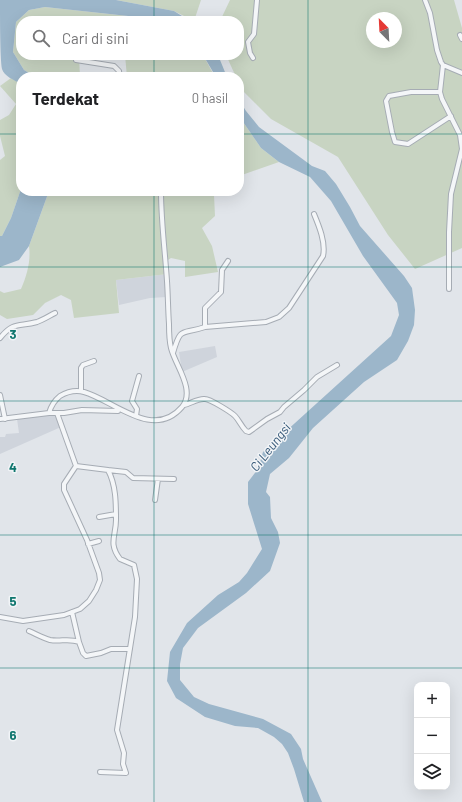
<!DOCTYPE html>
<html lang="id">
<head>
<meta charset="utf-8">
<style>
  :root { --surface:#fff; --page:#f6f6f6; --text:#202124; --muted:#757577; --line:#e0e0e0 }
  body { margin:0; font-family:Barlow,sans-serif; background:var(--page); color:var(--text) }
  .controls { position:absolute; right:12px; bottom:12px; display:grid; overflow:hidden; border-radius:8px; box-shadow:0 4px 16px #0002 }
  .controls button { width:36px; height:36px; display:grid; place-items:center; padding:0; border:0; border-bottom:1px solid var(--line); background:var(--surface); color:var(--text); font:20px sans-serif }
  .compass { position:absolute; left:366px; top:12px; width:36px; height:36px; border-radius:50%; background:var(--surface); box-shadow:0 4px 16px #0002; rotate:336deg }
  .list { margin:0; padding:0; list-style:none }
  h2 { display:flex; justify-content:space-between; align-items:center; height:52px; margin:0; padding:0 16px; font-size:17px }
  h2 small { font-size:13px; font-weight:400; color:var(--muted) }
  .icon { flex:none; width:22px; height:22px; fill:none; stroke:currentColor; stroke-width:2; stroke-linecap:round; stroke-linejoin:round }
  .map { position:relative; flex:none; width:462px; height:802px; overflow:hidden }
  .search { position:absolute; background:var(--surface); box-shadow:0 4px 16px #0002; left:16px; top:16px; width:228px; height:44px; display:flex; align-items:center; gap:10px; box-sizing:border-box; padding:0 14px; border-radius:16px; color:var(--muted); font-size:15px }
  .panel { position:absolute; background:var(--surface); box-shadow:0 4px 16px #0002; left:16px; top:72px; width:228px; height:124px; border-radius:16px }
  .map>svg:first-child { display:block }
  .built { fill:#cfd4dc }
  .green { fill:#c8d4c2; fill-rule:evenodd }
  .water { fill:#9cb6ca }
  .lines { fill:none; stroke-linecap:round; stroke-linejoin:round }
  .minor-casing { stroke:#a6acb4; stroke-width:6 }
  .minor { stroke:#f4f6f8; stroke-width:4 }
  .grid { fill:none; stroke:#0f766e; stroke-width:1; stroke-opacity:0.55 }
  .labels { text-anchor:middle; stroke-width:3; stroke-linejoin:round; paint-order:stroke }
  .water-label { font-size:13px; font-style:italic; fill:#335676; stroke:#f1f4f7 }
  .grid-label { font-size:13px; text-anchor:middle; font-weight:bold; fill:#0f766e; stroke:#f1f4f7; stroke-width:3; stroke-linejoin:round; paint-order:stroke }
</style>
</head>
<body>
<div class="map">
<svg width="462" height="802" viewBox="0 0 462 802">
  <rect width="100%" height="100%" fill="#e1e5ea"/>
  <path class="built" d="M 168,274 L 167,297 L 150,298 L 119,305 L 116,280 Z
    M 215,346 L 217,357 L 182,372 L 179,352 Z
    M 51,414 L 57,416 L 61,427 L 0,454 L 0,437 L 5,437 L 6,434 L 19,433 L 17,419 Z"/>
  <path class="green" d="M 116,0 L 201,0 L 194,21 L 174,11 Z
    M 230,0 L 454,0 L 462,28 L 462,248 L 415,269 L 388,235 L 338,157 L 271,119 L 242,90 L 239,84 L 239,77 L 236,77 L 226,55 L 239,55 L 239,21 L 220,21 ZM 372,18 L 396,18 L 396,42 L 372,42 Z
    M 45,7 L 156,19 L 162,21 L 21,21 L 21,55 L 97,55 L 97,58 L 79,56 L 80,77 L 36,77 L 24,70 L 13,52 L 16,22 L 29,10 Z
    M 125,55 L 203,55 L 215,77 L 127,77 Z
    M 11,78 L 21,84 L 21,189 L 11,218 L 2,236 L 0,236 L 0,160 L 5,156 L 0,136 L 0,120 L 9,115 L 16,104 L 0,86 Z
    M 239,116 L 261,148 L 279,162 L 239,176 Z
    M 49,191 L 222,191 L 214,195 L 215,216 L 202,228 L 212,246 L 218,272 L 185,277 L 185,261 L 171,258 L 168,260 L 168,274 L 116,280 L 119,313 L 74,318 L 71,300 L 61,295 L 45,303 L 33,315 L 7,319 L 0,315 L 0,291 L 4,293 L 21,289 C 27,275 31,261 29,246 Z"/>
  <path class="water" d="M 0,0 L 116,0 L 174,11 L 190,21 L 162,21 L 156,19 L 45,7 L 29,10 L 16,22 L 13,52 L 24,70 L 36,77 L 21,77 L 21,84 C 14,80 4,76 2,69 C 0,58 0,13 0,0 Z
    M 203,55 L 218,55 L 227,77 L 216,77 Z
    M 239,100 L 246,111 L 259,127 L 312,166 L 325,171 L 336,184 L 350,207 L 360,226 L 404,276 L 412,288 L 415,310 L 414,325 L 408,341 L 397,360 L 364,382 L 313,428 L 289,458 L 270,474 L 266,492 L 270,497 L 271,518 L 278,532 L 280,543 L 270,571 L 246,593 L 198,628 L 183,648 L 180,664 L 180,680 L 194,697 L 209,704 L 263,719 L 291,734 L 301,749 L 303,759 L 322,802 L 304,802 L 294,769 L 288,753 L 282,744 L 274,737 L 258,728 L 235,726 L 205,717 L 176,698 L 167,681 L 170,652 L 187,623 L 218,595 L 239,582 L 247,573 L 262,549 L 248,504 L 248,482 L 258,469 L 263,452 L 391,336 L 399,315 L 397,303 L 363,256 L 331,201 L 310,177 L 279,162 L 261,148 L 239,116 Z
    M 21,189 L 21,191 L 49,191 L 29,246 L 19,260 L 0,267 L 0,236 L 2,236 L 11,218 Z"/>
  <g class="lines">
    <g class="minor-casing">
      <path id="minor" d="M 425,0 L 430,13 L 437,50 L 441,62 L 443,65 L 462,73
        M 460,35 L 462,39
        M 253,58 L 250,53 L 248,42 L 254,34 L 257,0
        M 76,60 L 114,66 L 119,71 L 120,77
        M 443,65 L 440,92 L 442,99 L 460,135 L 462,149 L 451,194 L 449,232 L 449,289
        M 440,92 L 411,92 L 389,96 L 386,101 L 392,132 L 395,142 L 408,144 L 451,116
        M 205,327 L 266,322 L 279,317 L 289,308 L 323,256 C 326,243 319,226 314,214
        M 0,338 C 14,321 19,327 37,322 C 43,320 49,316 55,313
        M 173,353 C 181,325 182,335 205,327 L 205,308 L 221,292 L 222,270 L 228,261
        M 81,391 L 81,368 L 83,365 L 94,361
        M 0,395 L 5,419
        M 184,405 C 190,404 198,398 205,399 C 210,399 231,412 235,416 C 239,420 241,426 246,431 L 249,432 L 267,419 L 280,412 L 284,407 L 304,390 L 317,377 L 337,365
        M 49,413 L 64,413 L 82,410 L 118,411
        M 136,416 L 137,409 L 132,401 L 139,376
        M 0,419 L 49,413 C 51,406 55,400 60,396 C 67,392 76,390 84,392 C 113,400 153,441 182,407 C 196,390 175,365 171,348 C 169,340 169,332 169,324 C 168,310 168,296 167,281 C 165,251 161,221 161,191
        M 76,466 L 108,470 C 116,485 116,503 116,520 C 116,536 108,543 120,559 L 134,565 L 137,579 L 135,617 L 117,730 L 124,753 L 123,764 L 126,773 L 100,772
        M 108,470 L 126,472 L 133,478 L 174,479
        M 155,500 L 158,479
        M 99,517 L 116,514
        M 88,544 L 99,541
        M 72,612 L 79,642
        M 0,617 L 23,621 L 64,615 L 80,609 L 89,601 L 96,590 L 100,580 L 99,573 L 87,540 L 64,490 L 64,484 L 76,466 L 57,413
        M 29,631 C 36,634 43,638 50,640 C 60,642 69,638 79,642 L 83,653 L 86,656 L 101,653 L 111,649 L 130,649"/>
    </g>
    <use href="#minor" class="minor"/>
  </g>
  <path class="grid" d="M 154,0 L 154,21M 308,0 L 308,802M 154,55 L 154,77M 0,134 L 21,134M 239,134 L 462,134M 154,191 L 154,802M 0,267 L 462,267M 0,401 L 462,401M 0,535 L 462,535M 0,668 L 462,668"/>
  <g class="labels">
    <g class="water-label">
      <text transform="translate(270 447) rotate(-52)" y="5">Ci Leungsi</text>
    </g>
  </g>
  <g class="grid-label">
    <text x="13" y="339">3</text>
    <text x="13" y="472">4</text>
    <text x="13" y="606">5</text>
    <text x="13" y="740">6</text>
  </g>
</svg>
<div class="controls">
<button>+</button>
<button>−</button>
<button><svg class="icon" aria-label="layers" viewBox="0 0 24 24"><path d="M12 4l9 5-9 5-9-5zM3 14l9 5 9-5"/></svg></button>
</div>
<svg class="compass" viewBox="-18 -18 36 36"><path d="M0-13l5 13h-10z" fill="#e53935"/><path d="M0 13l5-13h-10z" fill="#757577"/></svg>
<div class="search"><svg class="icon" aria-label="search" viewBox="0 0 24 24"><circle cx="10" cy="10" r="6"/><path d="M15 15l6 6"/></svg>Cari di sini</div>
<section class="panel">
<h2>Terdekat<small>0 hasil</small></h2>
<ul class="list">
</ul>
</section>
</div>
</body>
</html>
